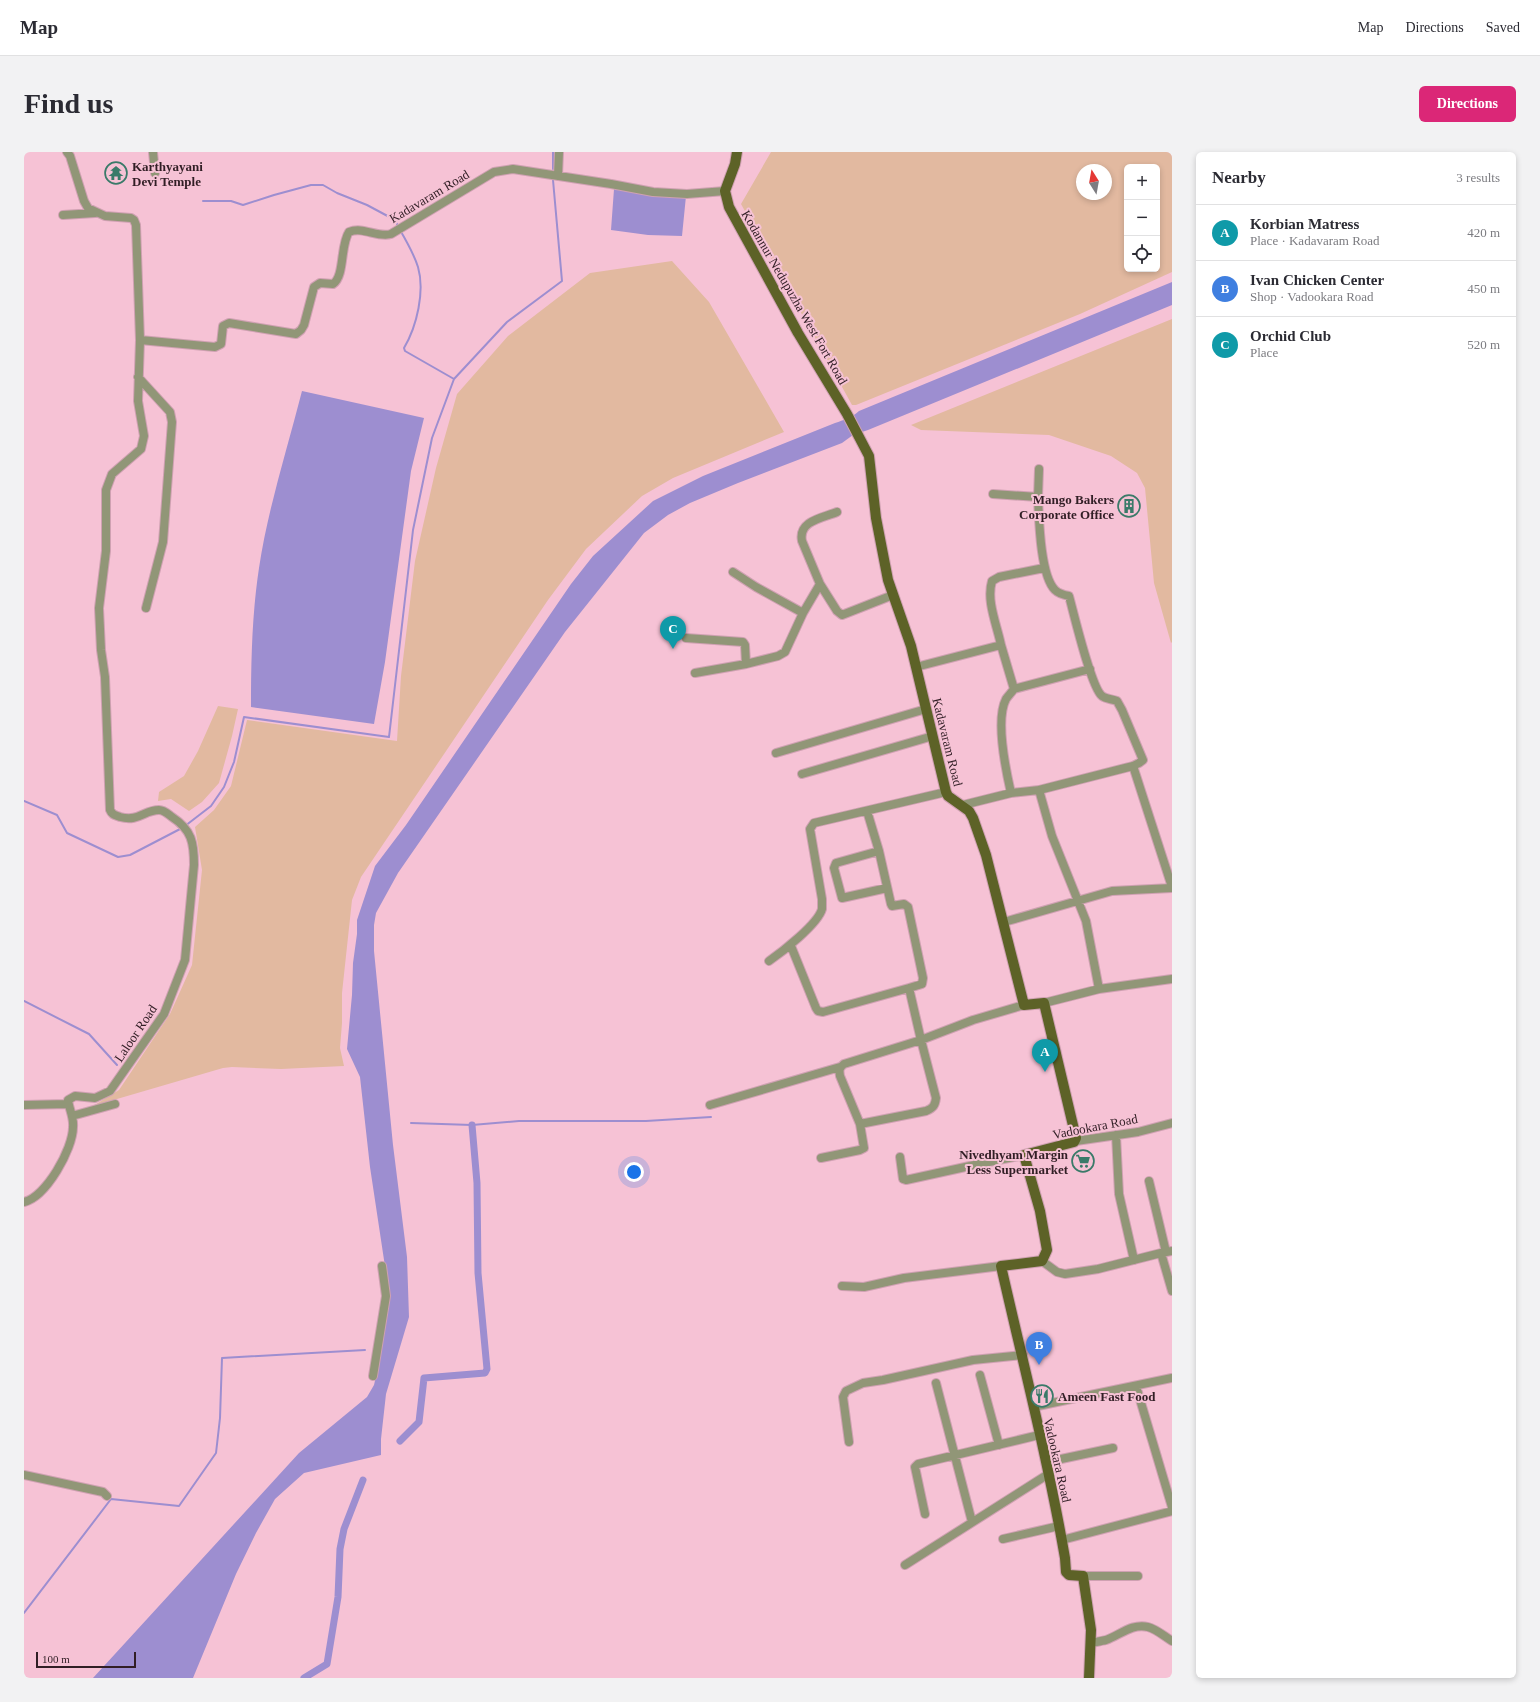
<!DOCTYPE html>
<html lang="en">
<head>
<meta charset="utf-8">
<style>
  :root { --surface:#fff; --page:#f2f2f3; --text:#2b2b33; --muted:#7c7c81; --line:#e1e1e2; --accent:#db2777 }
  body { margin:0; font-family:"Times New Roman",serif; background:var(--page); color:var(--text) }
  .controls { position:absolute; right:12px; top:12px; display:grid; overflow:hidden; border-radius:6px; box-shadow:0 2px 6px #0003 }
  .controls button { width:36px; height:36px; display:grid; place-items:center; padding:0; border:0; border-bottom:1px solid var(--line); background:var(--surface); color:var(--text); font:20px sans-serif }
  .compass { position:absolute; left:1052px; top:12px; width:36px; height:36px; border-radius:50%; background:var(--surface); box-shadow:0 2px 6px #0003; rotate:349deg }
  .scale { position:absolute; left:12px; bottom:10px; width:100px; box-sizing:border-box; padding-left:4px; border:2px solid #311e25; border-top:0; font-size:11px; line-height:14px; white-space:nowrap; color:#311e25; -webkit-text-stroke:3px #f6c2d5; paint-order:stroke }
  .you { position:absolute; left:610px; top:1020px; width:14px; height:14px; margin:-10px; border:3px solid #fff; border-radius:50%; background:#1a73e8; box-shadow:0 0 0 6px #1a73e833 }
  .badge { display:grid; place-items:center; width:26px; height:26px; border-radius:50%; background:var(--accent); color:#fff; font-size:13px; font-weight:700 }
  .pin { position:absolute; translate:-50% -33px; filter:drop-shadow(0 1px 2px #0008) }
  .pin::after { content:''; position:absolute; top:21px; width:14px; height:12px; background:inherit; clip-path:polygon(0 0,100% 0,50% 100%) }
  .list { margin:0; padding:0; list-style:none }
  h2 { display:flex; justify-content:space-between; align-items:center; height:52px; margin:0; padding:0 16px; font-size:17px }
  h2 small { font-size:13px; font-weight:400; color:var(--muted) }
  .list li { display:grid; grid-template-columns:26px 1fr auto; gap:12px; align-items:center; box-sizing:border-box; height:56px; padding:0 16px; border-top:1px solid var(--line) }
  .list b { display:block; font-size:15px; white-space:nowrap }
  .list p { margin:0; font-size:13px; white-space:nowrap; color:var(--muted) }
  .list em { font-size:13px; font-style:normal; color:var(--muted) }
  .icon { flex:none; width:22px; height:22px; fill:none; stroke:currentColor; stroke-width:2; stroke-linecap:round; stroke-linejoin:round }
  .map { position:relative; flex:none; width:1148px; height:1526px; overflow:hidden; border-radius:6px }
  header { display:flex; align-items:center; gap:24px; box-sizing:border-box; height:56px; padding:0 20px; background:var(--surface); border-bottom:1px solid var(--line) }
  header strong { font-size:19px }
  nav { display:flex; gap:22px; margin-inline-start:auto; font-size:14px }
  .intro { display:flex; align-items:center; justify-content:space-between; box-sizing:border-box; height:96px; padding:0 24px }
  h1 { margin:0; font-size:28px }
  .button { padding:10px 18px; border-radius:6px; background:var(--accent); color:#fff; font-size:14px; font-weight:700 }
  main { display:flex; gap:24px; padding:0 24px }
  aside { flex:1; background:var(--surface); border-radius:6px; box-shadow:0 2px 6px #0003 }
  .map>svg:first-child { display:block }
  .green { fill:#e2b9a0; fill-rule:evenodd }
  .water { fill:#9d8ed0 }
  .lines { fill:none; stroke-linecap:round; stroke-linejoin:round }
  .stream { stroke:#9d8ed0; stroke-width:2 }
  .canal { stroke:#9d8ed0; stroke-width:7 }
  .minor-casing { stroke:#cfa1b2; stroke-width:10 }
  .major-casing { stroke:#cfa1b2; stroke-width:12 }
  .minor { stroke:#919677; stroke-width:8 }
  .major { stroke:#5d6227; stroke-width:10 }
  .labels { text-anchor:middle; stroke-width:4; stroke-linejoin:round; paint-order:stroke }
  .poi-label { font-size:13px; font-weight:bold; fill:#311e25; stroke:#f6c2d5; text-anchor:start }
  .street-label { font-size:13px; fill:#311e25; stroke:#f6c2d5 }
</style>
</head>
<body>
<header>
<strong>Map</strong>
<nav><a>Map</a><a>Directions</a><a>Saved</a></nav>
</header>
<div class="intro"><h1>Find us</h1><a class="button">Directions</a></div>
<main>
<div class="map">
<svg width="1148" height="1526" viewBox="0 0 1148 1526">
  <rect width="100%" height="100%" fill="#f6c2d5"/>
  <path class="green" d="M 747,0 L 1148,0 L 1148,120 L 1056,162 L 832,253 L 828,253 L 717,52 ZM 1103,15 L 1133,15 L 1133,117 L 1103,117 ZM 1058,18 L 1082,18 L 1082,42 L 1058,42 Z
    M 648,109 L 685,150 L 760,280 L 649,326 L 618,344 L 562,397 L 524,448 L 337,725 L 328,748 L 318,841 L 318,871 L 316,896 L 320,914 L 257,917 L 208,915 L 199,916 L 69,954 L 95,938 L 146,862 L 168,813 L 178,718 L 171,675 L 190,658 L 207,634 L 223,568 L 373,589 L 377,524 L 391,409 L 412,316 L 433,242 L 484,184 L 566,121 Z
    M 1148,167 L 1148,490 L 1147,491 L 1130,431 L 1121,336 L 1113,321 L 1087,304 L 1025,283 L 897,278 L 887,273 Z
    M 194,554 L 214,557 L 208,584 L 195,631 L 178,650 L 165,659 L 147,647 L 134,649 L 135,640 L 160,624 L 174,599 Z"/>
  <path class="water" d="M 590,37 L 662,44 L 658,84 L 624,83 L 587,78 Z
    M 1148,130 L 1148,153 L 844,278 L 829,283 L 818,291 L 714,331 L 666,351 L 644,363 L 620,381 L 541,480 L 374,721 L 352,761 L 350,773 L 350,799 L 369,993 L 383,1105 L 385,1165 L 362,1242 L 357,1287 L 357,1303 L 280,1321 L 251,1347 L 232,1381 L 212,1422 L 169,1526 L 69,1526 L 275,1301 L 343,1245 L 350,1233 L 356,1207 L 365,1141 L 346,1015 L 336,925 L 323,897 L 328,843 L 329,811 L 333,782 L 333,768 L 351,714 L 382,673 L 547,432 L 569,404 L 629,349 L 679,324 L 811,271 C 820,268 827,266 835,259 Z
    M 278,239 L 400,266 L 387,319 L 361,510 L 350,572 L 227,555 C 227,509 228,462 235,416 C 244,356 263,298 278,239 Z"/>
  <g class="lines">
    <path class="stream" d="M 529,17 L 529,0
      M 179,49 L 207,49 L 219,53 L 250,43 L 287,33 L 299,33 L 313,41 L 343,53 L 371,68 L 374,74
      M 376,78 C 383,90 390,102 394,115 C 401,139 393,174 380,196 L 381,199 L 430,227
      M 0,649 L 33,663 L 43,681 L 94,705 L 106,703 L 158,676
      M 161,674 L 187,654 L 200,635 L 210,610 L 220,565 L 365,585 L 389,378 L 408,286 L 430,227 L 483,170 L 538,129 L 529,28
      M 0,849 L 65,882 L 93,913
      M 387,971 L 448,973 L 495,969 L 622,969 L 687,965
      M 0,1461 L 87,1347 L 155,1354 L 192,1301 L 196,1266 L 198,1206 L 341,1198"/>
    <path class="canal" d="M 376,1289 L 395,1270 L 400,1226 L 461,1221 L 463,1217 L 454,1121 L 453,1031 L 448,973
      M 280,1526 L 303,1512 L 314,1445 L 316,1397 L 320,1377 L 339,1328"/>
    <g class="minor-casing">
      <path id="minor" d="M 129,0 L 131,21
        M 534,24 L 535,0
        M 39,63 L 71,61
        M 116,188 L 191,195 L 197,192 L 199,174 L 205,171 L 272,182 L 277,178 L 280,173 L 290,135 L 296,131 L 309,132 C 321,124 316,93 325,80 C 339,74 353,86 367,82 L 470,20 L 489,17 L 587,32 L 629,40 L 663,42 L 701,39
        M 114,225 L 146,260 L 148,270 L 139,390 L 122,456
        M 969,342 L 1014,345 C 1015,366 1016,423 1031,438 C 1034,441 1040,443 1045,444 C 1050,462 1067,535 1078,544 C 1082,547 1088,547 1093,549 L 1098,558 L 1119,608 L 1115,611 L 1109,614
        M 1014,345 L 1015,317
        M 709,420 L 732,435 L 779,461
        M 796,432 L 813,459 L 818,463 L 869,443
        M 662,486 L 719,490 L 721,493 L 722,512
        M 977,493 L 990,537
        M 892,515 L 977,493 C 973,473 962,449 968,429 L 975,425 L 1020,416
        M 671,521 L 722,512 L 754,504 L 761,500 L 779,461 L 796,432 L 778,389 C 774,369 798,366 813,360
        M 752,601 L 902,557
        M 778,622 L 909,584
        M 1015,638 L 1109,614 L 1148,735
        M 987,641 C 982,619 971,568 982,547 C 984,544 987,541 990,537 L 1066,517
        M 939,653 L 987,641 L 1015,638 L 1028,684 L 1062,769 L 1075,837
        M 855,699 L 812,711 L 810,716 L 818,746 L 863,736
        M 980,770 L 1088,739 L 1148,736
        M 767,794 L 792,856 L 794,859 L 799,860 L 885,836
        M 745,809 C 758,800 794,772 798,757 C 798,754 798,750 798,747 L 786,677 L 790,671 L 922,640
        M 1020,851 L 1075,837 L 1148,827
        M 0,953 L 44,952
        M 686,953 L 816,915
        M 48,964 L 91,952
        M 836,972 L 902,959 C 909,956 911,954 912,946 L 897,888 L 949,868 L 1000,853
        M 1092,983 L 1095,1042 L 1110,1108
        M 1052,989 L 1114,980 L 1148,971
        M 876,1005 L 879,1027 L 882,1028 L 955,1012 L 1000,1003
        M 797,1006 L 836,998 L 840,996 L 836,972 L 816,924 C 815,918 815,916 820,912 L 897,888 L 885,836 L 898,832 L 899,826 L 884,755 L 880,752 L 868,754 L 867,752 L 855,699 L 843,659
        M 1125,1029 L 1142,1100
        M 0,1050 C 22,1045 49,997 49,975 C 50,965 45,957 44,948 L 51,944 L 71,946 L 86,939 L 140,862 L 161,808 L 170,713 C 170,691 168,678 148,665 C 144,662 140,658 135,658 C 120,658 115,670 96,665 C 91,663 88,663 86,658 L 81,525 L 77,498 L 75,456 L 82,399 L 82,338 L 88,322 L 117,297 L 120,284 L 114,249 L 116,188 L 112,73 L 110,68 L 107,66 L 81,64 L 64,56 L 60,49 L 46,4 L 43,0
        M 1148,1099 L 1137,1101 L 1148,1139
        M 1018,1109 L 1033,1120 L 1041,1122 L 1074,1117 L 1137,1101
        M 818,1134 L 840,1135 L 880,1126 L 977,1114
        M 956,1223 L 975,1293
        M 349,1224 L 362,1144 L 358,1114
        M 912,1231 L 948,1370
        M 1112,1234 L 1148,1355
        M 1009,1255 L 1148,1226
        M 825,1290 L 819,1245 L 822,1239 L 839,1231 L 859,1228 L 949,1208 L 999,1203
        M 1023,1310 L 1089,1296
        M 0,1323 L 79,1340 L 83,1344
        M 901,1362 L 891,1315 L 894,1312 L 1015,1283
        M 979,1387 L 1035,1374
        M 1038,1388 L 1148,1359
        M 881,1413 L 1026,1321
        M 1059,1424 L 1114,1424
        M 1067,1491 C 1072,1490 1078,1489 1082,1488 C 1096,1483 1108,1471 1124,1475 C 1132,1477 1140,1484 1148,1489"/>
    </g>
    <g class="major-casing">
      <path id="major" d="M 713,0 L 711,12 L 701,39 L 705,55 L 774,181 L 823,262 L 845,304 L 852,366 L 864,428 L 887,494 L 922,640 L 924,644 L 945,659 L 949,666 L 962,703 L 1000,853 L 1020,851 L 1052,986 L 1050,990 L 1000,1003 L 1016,1059 L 1023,1098 L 1018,1109 L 977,1114 C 999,1211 1024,1308 1041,1406 L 1042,1420 L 1045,1423 L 1059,1424 L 1067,1478 L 1065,1526"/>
    </g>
    <use href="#minor" class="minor"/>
    <use href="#major" class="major"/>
  </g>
  <defs>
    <g id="temple-ring" transform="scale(1.15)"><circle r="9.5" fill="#f6c2d5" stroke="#3a7a69" stroke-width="1.5"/><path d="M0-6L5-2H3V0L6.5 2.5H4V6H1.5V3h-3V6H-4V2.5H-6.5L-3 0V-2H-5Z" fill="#3a7a69"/></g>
    <g id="building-ring" transform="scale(1.15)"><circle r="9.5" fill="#f6c2d5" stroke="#3a7a69" stroke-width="1.5"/><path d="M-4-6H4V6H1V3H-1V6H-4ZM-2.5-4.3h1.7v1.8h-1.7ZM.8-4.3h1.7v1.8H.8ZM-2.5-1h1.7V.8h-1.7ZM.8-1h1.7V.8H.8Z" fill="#3a7a69"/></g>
    <g id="supermarket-ring" transform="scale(1.15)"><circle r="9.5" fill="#f6c2d5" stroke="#3a7a69" stroke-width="1.5"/><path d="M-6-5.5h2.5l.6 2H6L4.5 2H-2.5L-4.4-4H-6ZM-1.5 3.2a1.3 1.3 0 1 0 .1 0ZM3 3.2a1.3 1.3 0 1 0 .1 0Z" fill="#3a7a69"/></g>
    <g id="restaurant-ring" transform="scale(1.15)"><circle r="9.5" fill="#f6c2d5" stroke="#3a7a69" stroke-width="1.5"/><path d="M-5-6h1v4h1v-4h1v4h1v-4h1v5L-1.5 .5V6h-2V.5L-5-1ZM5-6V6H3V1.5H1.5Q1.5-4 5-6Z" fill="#3a7a69"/></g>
  </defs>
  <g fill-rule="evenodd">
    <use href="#temple-ring" x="92" y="21"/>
    <use href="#building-ring" x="1105" y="354"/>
    <use href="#supermarket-ring" x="1059" y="1009"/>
    <use href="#restaurant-ring" x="1018" y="1244"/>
  </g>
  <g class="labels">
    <g class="poi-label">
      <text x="108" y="19">Karthyayani<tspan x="108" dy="15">Devi Temple</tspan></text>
      <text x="1090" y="352" text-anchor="end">Mango Bakers<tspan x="1090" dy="15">Corporate Office</tspan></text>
      <text x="1044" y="1007" text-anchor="end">Nivedhyam Margin<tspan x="1044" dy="15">Less Supermarket</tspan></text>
      <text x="1034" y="1249">Ameen Fast Food</text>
    </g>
    <g class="street-label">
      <text transform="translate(405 44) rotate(-31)" y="5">Kadavaram Road</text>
      <text transform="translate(771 145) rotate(60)" y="5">Kodannur Nedupuzha West Fort Road</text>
      <text transform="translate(924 590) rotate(76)" y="5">Kadavaram Road</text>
      <text transform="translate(111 881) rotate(-56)" y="5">Laloor Road</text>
      <text transform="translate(1071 974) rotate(-11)" y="5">Vadookara Road</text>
      <text transform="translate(1034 1308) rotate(77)" y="5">Vadookara Road</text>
    </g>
  </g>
</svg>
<div class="controls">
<button>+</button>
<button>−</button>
<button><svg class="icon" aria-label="locate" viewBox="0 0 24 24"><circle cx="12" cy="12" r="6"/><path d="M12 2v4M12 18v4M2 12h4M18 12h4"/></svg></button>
</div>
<svg class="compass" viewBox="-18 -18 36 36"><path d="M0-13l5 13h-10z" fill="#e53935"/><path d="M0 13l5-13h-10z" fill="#7c7c81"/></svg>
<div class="scale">100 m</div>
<div class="you"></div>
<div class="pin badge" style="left:1021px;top:920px;background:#0f9aa8">A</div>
<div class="pin badge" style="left:1015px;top:1213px;background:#3f7fe0">B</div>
<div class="pin badge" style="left:649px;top:497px;background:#0f9aa8">C</div>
</div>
<aside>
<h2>Nearby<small>3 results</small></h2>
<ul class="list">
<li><span class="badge" style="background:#0f9aa8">A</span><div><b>Korbian Matress</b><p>Place · Kadavaram Road</p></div><em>420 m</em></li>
<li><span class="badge" style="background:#3f7fe0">B</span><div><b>Ivan Chicken Center</b><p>Shop · Vadookara Road</p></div><em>450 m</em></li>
<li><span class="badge" style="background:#0f9aa8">C</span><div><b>Orchid Club</b><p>Place</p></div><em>520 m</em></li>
</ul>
</aside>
</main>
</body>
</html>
